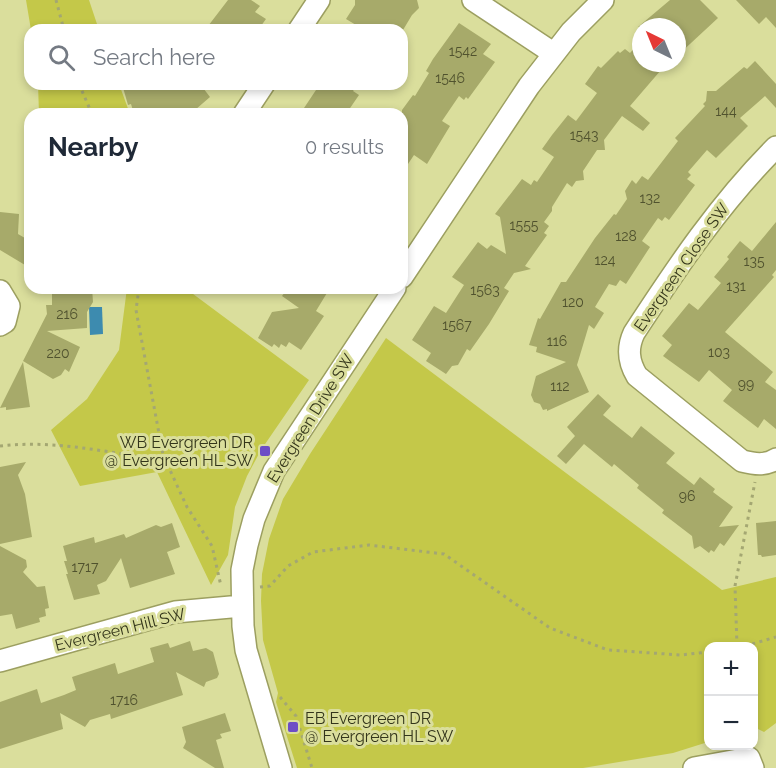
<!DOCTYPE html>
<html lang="en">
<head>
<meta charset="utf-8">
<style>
  :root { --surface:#fff; --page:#f6f6f7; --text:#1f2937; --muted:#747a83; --line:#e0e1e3 }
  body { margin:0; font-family:Raleway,sans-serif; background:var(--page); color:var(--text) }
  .controls { position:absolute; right:18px; bottom:18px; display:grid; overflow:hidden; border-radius:12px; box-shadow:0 3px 9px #0003 }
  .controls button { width:54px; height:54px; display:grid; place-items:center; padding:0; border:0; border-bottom:2px solid var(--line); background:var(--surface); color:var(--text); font:30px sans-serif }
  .compass { position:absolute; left:632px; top:18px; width:54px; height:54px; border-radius:50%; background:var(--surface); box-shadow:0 3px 9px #0003; rotate:317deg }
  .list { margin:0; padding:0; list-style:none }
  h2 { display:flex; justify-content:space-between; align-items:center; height:78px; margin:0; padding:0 24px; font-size:26px }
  h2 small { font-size:20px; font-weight:400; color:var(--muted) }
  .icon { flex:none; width:33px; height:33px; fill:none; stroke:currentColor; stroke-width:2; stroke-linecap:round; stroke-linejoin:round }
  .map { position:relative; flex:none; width:776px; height:768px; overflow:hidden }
  .search { position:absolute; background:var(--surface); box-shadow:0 3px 9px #0003; left:24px; top:24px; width:384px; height:66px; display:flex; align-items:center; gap:15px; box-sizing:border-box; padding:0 21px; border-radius:18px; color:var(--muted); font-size:22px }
  .panel { position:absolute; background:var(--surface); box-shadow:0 3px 9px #0003; left:24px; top:108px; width:384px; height:186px; border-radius:18px }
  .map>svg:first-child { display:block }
  .green { fill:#c4c849 }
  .water { fill:#3d8baf }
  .building { fill:#a7aa6a }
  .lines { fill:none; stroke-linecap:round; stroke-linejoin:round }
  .minor-casing { stroke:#9c9f60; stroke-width:24 }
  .path { stroke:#a4a772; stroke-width:3; stroke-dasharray:3 4.5; stroke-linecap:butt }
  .minor { stroke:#fff; stroke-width:21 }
  .poi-dot { fill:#6d4dc6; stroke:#dade9c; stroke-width:2 }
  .labels { text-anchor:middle; stroke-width:6; stroke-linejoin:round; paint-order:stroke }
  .number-label { font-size:14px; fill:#50522e }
  .street-label { font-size:16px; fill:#33351a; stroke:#dade9c }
  .poi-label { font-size:16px; fill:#33351a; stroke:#dade9c; text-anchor:end }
</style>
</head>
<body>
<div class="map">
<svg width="776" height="768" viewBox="0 0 776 768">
  <rect width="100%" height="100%" fill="#dade9c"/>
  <path class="green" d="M 26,0 L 89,0 L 99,30 L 31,30 Z
    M 38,84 L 119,84 L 130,114 L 39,114 Z
    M 127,288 L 185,288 L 309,380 L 261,450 L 247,476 L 235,507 L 228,555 L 211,585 L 157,472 L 80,486 L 51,430 L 87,399 L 119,350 Z
    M 386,338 L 722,590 L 776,577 L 776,723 L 764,732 L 754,727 L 754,646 L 708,646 L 708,742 L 673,753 L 583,768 L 297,768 L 276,702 L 278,693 L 263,640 L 261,601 L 262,574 L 269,539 L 283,499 L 310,454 Z"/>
  <path class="water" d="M 89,307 L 102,307 L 103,334 L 90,335 Z"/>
  <path class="building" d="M 228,0 L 251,0 L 260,6 L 255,12 L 266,19 L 258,30 L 205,30 Z
    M 355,0 L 417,0 L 419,8 L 412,15 L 403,30 L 353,30 L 356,25 L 346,19 L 355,5 Z
    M 670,0 L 700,0 L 718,18 L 677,56 L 677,27 L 638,27 Z
    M 736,0 L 776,0 L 776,28 L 766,17 L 759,24 Z
    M 459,23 L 491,44 L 483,54 L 495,62 L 468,99 L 466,97 L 464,100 L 459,96 L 442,121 L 450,126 L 427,164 L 414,155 L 402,173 L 402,110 L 413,95 L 415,96 L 429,73 L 426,71 L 433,59 Z
    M 641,41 L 641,63 L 654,63 L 661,70 L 630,106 L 650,123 L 643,131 L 622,116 L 604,140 L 605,150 L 597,150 L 583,171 L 584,180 L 576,181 L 572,187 L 567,183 L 552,207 L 552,211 L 544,222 L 549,226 L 544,233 L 547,235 L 525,266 L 531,269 L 514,273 L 504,288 L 509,291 L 489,324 L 470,351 L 467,349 L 458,365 L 452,366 L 446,374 L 426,361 L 431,353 L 412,340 L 434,306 L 446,313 L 464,285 L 452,277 L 478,242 L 487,249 L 491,245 L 506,254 L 500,217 L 495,214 L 522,179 L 531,185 L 534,180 L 537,182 L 554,157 L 542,149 L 552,135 L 568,115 L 576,121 L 597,93 L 585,84 L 598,66 L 601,68 L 618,51 L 620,53 L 625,49 L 630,53 Z
    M 755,61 L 776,84 L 776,108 L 765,96 L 740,118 L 748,126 L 716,158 L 707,150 L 688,172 L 691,175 L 687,179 L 695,185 L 669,220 L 665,217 L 662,221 L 658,218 L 642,241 L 650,247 L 626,284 L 620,280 L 616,286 L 609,284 L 595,307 L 604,313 L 594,329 L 589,325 L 577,365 L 589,392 L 547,411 L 547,409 L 543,410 L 540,404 L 534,402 L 531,395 L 536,376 L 566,362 L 536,352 L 537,347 L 529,345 L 538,318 L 540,319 L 561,282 L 566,282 L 595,238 L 614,214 L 616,215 L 627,199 L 625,191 L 632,180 L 636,184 L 642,176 L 648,180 L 678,141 L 675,138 L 705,106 L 703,104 L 706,101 L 707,91 L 716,91 L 744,67 L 747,69 Z
    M 122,84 L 200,84 L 210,97 L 195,110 L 194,108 L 186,114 L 134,114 L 131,104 L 128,105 Z
    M 320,84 L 358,84 L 353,91 L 359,95 L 346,114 L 300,114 Z
    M 0,212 L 19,214 L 18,234 L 30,241 L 30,268 L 0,250 Z
    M 776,222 L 776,270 L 772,275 L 774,277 L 725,332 L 773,372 L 765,382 L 776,390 L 776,429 L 764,419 L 758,428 L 723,401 L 732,390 L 709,370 L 699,382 L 663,356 L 672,345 L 662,336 L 689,303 L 698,310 L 721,283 L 714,277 L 729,259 L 727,257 L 740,241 L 752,251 Z
    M 52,288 L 92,288 L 93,302 L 87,312 L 87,328 L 47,331 L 80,347 L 69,372 L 65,369 L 61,375 L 53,379 L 23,361 L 47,314 L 46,305 L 52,305 Z
    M 288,288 L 330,288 L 316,311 L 324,316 L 301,350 L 289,342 L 286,347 L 281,344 L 279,348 L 274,344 L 272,347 L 258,338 L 272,312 L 299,308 L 282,296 Z
    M 23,362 L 30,407 L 6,410 L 6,407 L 0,408 Z
    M 598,394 L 611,406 L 603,415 L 632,438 L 641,426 L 675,453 L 666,463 L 694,485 L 700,477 L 715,489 L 713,492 L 733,507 L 719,527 L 739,525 L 724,546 L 720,543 L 714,552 L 711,550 L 709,553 L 700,546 L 694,549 L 692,536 L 662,513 L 664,510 L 637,488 L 639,485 L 614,464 L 612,467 L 584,444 L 566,464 L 557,456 L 575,436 L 567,427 Z
    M 26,462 L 18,475 L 25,494 L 32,537 L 0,544 L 0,467 Z
    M 776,521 L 776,555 L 762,557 L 761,555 L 758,555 L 756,523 Z
    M 172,523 L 180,547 L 167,552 L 175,574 L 130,588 L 121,558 L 106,581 L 97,585 L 100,594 L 74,600 L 66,574 L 68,574 L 64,561 L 67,561 L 63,546 L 94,537 L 95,543 L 124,534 L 126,538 L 156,525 L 161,527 Z
    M 0,546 L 26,560 L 27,567 L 23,572 L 37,587 L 45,586 L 49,608 L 45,609 L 46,616 L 39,618 L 40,622 L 16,629 L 12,614 L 0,616 Z
    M 190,641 L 193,651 L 206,648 L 213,652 L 219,674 L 217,678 L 206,682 L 204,687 L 176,672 L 183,695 L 111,719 L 110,714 L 90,720 L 85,727 L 60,713 L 63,729 L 0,749 L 0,702 L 37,689 L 41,703 L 64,695 L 76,690 L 72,677 L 115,663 L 118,674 L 154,662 L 150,648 L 168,643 L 170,648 Z
    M 225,713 L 231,731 L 220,734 L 222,738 L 216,740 L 224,768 L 215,768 L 183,748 L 186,742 L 182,727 Z"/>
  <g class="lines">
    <g class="minor-casing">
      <path id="minor" d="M 473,0 L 553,53
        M 299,30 L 319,0
        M 244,114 L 264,84
        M 776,147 C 720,203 677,267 634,333 C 627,348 628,361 637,376 L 742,461 C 754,464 765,466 776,459
        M 402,277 L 529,86 L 571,32 L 603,0
        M 0,291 L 9,306 L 5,322 L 0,325
        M 0,661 L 175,612 L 242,606
        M 281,768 L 246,650 L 243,626 L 242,570 L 247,545 L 254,519 L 274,471 L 395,288
        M 694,768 L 749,758 L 753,768"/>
    </g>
    <path class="path" d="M 56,0 L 64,30
      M 79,84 L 92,114
      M 139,288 L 136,310 L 163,455 L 187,507 L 212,546 L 221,586
      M 0,446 C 52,440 102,451 153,459 L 166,464
      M 260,587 L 270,586 L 288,566 L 313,552 L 369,545 L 444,554 L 550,628 L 608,650 L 681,655 L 708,652
      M 737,646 L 735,586 L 755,482
      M 745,646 L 776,637
      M 280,697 L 296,716 L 312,768"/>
    <use href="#minor" class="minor"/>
  </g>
  <g class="poi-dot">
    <rect x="259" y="445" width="12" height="12" rx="3"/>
    <rect x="287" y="721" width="12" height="12" rx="3"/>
  </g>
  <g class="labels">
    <g class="number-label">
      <text x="463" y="56">1542</text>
      <text x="450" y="83">1546</text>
      <text x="726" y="116">144</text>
      <text x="584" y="140">1543</text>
      <text x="650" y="203">132</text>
      <text x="524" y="230">1555</text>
      <text x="626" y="241">128</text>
      <text x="605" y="265">124</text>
      <text x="754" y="266">135</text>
      <text x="736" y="291">131</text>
      <text x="485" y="295">1563</text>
      <text x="573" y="307">120</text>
      <text x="67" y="319">216</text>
      <text x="457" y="330">1567</text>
      <text x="557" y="346">116</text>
      <text x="719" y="357">103</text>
      <text x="58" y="358">220</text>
      <text x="746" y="389">99</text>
      <text x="560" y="391">112</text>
      <text x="687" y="501">96</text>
      <text x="85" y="572">1717</text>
      <text x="124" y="705">1716</text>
    </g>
    <g class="street-label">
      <text transform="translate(681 267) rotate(-55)" y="6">Evergreen Close SW</text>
      <text transform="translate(310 418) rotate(-58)" y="6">Evergreen Drive SW</text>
      <text transform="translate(120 629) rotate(-14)" y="6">Evergreen Hill SW</text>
    </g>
    <g class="poi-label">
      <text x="253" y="448">WB Evergreen DR<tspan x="253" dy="18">@ Evergreen HL SW</tspan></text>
      <text x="305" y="724" text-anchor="start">EB Evergreen DR<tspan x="305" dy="18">@ Evergreen HL SW</tspan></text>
    </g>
  </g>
</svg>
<div class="controls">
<button>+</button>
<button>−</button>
</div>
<svg class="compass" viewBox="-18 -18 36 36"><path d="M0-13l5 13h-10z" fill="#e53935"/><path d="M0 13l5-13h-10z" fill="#747a83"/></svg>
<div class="search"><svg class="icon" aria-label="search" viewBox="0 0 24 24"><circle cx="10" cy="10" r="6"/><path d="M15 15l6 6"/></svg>Search here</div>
<section class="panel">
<h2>Nearby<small>0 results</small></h2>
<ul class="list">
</ul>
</section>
</div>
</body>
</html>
